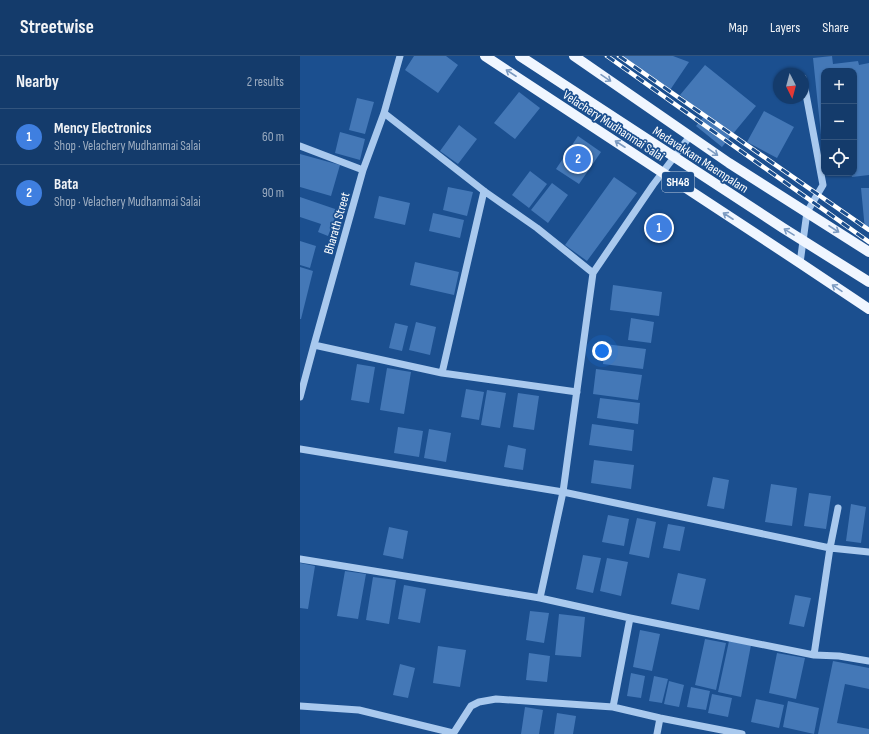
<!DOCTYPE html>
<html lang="en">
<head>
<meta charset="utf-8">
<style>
  :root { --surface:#143b6b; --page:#214673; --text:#f1f3f6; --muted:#9dadc1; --line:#33557e; --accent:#ffd166 }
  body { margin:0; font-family:"Sofia Sans Condensed",sans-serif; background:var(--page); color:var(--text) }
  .controls { position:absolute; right:12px; top:12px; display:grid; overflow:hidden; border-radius:8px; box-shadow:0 1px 3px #0004 }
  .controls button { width:36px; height:36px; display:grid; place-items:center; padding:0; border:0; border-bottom:1px solid var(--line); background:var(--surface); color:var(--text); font:20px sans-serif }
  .compass { position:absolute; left:473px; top:12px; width:36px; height:36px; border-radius:50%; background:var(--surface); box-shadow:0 1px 3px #0004; rotate:174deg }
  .you { position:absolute; left:302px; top:295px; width:14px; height:14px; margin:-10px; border:3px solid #fff; border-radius:50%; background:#1a73e8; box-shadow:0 0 0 6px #1a73e833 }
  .badge { display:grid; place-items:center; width:26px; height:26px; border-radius:50%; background:var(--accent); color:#fff; font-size:13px; font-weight:700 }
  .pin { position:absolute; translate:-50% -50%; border:2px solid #fff; box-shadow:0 1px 4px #0006 }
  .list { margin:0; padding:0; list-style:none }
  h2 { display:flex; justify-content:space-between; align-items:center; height:52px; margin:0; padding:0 16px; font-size:17px }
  h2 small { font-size:13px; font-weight:400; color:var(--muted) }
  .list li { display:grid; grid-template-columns:26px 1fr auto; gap:12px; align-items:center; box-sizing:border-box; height:56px; padding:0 16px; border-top:1px solid var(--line) }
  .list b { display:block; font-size:15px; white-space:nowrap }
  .list p { margin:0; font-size:13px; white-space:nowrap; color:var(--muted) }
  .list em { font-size:13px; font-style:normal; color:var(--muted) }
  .icon { flex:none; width:22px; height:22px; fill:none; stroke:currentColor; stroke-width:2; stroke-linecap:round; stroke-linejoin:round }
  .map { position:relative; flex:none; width:569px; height:678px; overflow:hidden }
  header { display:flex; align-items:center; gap:24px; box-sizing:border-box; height:56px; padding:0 20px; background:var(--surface); border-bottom:1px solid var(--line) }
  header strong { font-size:19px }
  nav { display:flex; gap:22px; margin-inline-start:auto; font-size:14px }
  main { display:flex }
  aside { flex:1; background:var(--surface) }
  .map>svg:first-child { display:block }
  .building { fill:#4478b7 }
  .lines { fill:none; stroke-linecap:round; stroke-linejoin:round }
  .minor { stroke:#a9c9ee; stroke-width:7 }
  .major { stroke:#f0f6ff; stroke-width:10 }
  .rail-casing { stroke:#fff; stroke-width:4.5 }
  .rail { stroke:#1b4f8f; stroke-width:3; stroke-dasharray:9; stroke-linecap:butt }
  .major-bridge { stroke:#f0f6ff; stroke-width:10 }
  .oneway { stroke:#7b9ac1 }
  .labels { text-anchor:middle; stroke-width:3.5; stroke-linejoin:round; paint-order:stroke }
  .shield { fill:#1b4f8f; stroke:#bbcadd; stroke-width:1 }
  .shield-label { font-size:12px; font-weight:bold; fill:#fff }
  .street-label { font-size:13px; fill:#fff; stroke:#1b4f8f }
</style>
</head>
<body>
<header>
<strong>Streetwise</strong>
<nav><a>Map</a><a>Layers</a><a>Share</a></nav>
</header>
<main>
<aside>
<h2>Nearby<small>2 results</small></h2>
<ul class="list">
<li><span class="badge" style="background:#3f7fe0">1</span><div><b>Mency Electronics</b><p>Shop · Velachery Mudhanmai Salai</p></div><em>60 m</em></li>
<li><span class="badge" style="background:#3f7fe0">2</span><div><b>Bata</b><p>Shop · Velachery Mudhanmai Salai</p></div><em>90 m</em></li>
</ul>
</aside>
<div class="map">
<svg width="569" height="678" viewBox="0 0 569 678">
  <rect width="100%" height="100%" fill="#1b4f8f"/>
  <path class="building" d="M 114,0 L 146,0 L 158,9 L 138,37 L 105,14 Z
    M 320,0 L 373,0 L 389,6 L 368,37 Z
    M 532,0 L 533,8 L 558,5 L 559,9 L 569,7 L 569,119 L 552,121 L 551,117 L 554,117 L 554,15 L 524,15 L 524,98 L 523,98 L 513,2 Z
    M 405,9 L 456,50 L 422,91 L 396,70 L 405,59 L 380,39 Z
    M 219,36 L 240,52 L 215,83 L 194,67 Z
    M 57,42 L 74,46 L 65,78 L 49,74 Z
    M 464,55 L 494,71 L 477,102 L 447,86 Z
    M 159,69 L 177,83 L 158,108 L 140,95 Z
    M 40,76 L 65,83 L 60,104 L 35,97 Z
    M 278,80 L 301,96 L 279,128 L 256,113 Z
    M 0,98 L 40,109 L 31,140 L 0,131 Z
    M 230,115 L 247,128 L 229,152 L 212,139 Z
    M 314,121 L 337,137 L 287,205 L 265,189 Z
    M 252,127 L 268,139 L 248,167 L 231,154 Z
    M 148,131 L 173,136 L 167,160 L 143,154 Z
    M 561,132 L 569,132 L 569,173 L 565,174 Z
    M 79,140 L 110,147 L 105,169 L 74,162 Z
    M 0,141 L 38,154 L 28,180 L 18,176 L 21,168 L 0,161 Z
    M 133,157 L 164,164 L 160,182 L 129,175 Z
    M 0,185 L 16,190 L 10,212 L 0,209 Z
    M 115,206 L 159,216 L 154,239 L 110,229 Z
    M 0,211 L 13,215 L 1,263 L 0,263 Z
    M 313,229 L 362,236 L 359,260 L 310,254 Z
    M 331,262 L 354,266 L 351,287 L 328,284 Z
    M 116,266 L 136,271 L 130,299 L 109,294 Z
    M 95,267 L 108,270 L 102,295 L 89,292 Z
    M 305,288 L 346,293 L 343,313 L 303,308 Z
    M 57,308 L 75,311 L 69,347 L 51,344 Z
    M 87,312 L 111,316 L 104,358 L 80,354 Z
    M 296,313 L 342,319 L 338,344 L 293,338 Z
    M 166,333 L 184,336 L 179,364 L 161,361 Z
    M 187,334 L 206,337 L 200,372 L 181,369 Z
    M 218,337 L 239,340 L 234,374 L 213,371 Z
    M 300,342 L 340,347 L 338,368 L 297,362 Z
    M 292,368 L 334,374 L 332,395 L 289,389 Z
    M 98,371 L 123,375 L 119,401 L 94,397 Z
    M 129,373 L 151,377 L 146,406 L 124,402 Z
    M 208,389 L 226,393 L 223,414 L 204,411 Z
    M 294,404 L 334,409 L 331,433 L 291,427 Z
    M 413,421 L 429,424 L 424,453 L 407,450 Z
    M 471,428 L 497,432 L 492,470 L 465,466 Z
    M 509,437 L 531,440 L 526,473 L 504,470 Z
    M 551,448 L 566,451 L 561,487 L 546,485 Z
    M 308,459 L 329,463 L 324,490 L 302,486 Z
    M 337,462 L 356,466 L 349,502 L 329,498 Z
    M 368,468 L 385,471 L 380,495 L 363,492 Z
    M 89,471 L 108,475 L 103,503 L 83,499 Z
    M 283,499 L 301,502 L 293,537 L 276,533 Z
    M 307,502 L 328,506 L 321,540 L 300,535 Z
    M 0,507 L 15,510 L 8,553 L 0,552 Z
    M 45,515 L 66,518 L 58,563 L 37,560 Z
    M 378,517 L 406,523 L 399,554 L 371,548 Z
    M 73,521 L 96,524 L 89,568 L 66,564 Z
    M 104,529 L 126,533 L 120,567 L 98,563 Z
    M 495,539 L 511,542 L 504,571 L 489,568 Z
    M 230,555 L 249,557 L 244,587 L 226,584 Z
    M 259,558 L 285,561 L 281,601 L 255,599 Z
    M 340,574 L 360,578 L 352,615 L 333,611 Z
    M 405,583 L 426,587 L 416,634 L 395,629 Z
    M 429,585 L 451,589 L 441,641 L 418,636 Z
    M 138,590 L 166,594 L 160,631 L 133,627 Z
    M 229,597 L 250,600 L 247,626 L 226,624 Z
    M 477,597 L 505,602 L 496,643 L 469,637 Z
    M 533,605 L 569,612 L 569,633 L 545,628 L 537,667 L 569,673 L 569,678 L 518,678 Z
    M 100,608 L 115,612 L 108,642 L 93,639 Z
    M 331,617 L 345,620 L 341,642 L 327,640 Z
    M 354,620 L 368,623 L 362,647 L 349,645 Z
    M 369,625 L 384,629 L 379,651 L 364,648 Z
    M 391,631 L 410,635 L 406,654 L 387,651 Z
    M 412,638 L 432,642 L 428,661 L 408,657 Z
    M 456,643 L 484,649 L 479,672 L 451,666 Z
    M 488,645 L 519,652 L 514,678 L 483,671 Z
    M 225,651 L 243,654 L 239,678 L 221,678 Z
    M 257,657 L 276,660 L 273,678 L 254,678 Z"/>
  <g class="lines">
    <path class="minor" d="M 84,57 L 184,135 L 237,172 L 293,217
      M 0,90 L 63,114
      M 500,207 L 507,156 L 523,129 L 503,22
      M 14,289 L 142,317 L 277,336
      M 142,317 L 184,135
      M 0,341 L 14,289 L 63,114 L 84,57 L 100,0
      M 0,393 L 263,436 L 530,492 L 569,496
      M 538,452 L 530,492 L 514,599 L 539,600 L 569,605
      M 0,503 L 240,542 L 330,562 L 514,599
      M 240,542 L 263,436 L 293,217 L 353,129 L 390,80
      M 0,650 L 59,654 L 153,677
      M 313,651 L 330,562
      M 153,678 L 171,650 L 179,646 L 196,643 L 313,651 L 360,662 L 442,678
      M 357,678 L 360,662"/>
    <path class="major" d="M 185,0 L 500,207 L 569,253
      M 274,0 L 429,107 L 569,196"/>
    <g class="rail-casing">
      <path id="rail" d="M 307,0 L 569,186
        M 319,0 L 569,174"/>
    </g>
    <use href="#rail" class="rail"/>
    <path class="major-bridge" d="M 220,0 L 483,172 L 569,226"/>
  </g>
  <defs><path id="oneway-shaft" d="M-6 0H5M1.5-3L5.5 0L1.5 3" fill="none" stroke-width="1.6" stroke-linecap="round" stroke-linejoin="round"/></defs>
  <g class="oneway">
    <use href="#oneway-shaft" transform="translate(211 17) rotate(-147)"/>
    <use href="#oneway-shaft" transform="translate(306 22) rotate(34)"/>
    <use href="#oneway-shaft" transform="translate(320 88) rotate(-147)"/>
    <use href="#oneway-shaft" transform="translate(413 96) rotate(35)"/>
    <use href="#oneway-shaft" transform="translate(428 160) rotate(-147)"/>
    <use href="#oneway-shaft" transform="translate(534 173) rotate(33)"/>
    <use href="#oneway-shaft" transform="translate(489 176) rotate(-148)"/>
    <use href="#oneway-shaft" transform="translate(537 232) rotate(-146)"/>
  </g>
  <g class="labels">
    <rect class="shield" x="362" y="116" width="32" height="20" rx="3"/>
    <g class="shield-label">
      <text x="378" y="130">SH48</text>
    </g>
    <g class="street-label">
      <text transform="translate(314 69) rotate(33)" y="5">Velachery Mudhanmai Salai</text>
      <text transform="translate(401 103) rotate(33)" y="5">Medavakkam Maempalam</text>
      <text transform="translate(36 167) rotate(-74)" y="5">Bharath Street</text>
    </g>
  </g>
</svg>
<div class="controls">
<button>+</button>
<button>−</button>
<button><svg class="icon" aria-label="locate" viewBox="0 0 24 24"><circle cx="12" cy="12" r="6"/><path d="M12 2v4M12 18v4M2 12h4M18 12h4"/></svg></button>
</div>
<svg class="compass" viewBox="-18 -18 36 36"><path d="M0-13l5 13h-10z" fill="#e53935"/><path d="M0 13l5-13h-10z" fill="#9dadc1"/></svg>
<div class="you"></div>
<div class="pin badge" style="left:359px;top:172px;background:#3f7fe0">1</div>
<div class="pin badge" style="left:278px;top:103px;background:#3f7fe0">2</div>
</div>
</main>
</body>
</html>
